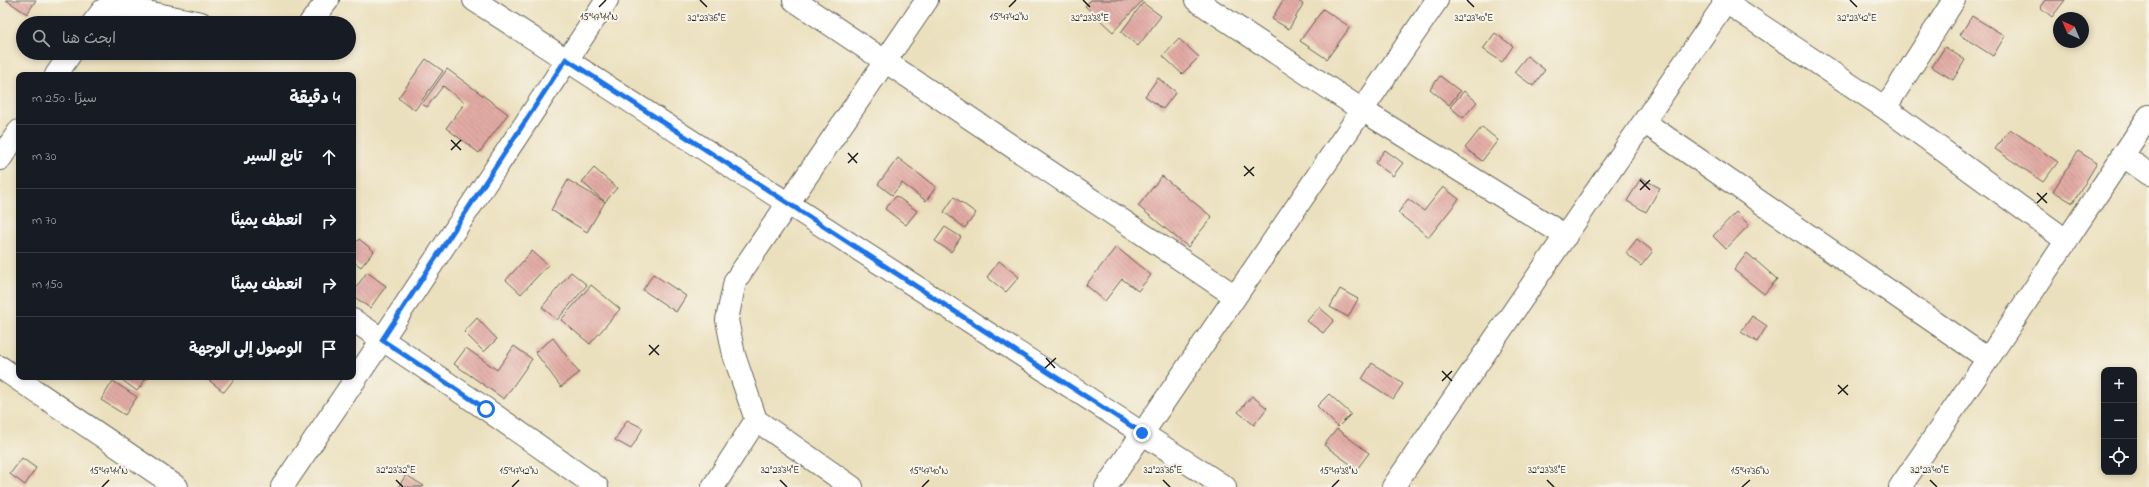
<!DOCTYPE html>
<html lang="ar">
<head>
<meta charset="utf-8">
<style>
  :root { --surface:#171b24; --page:#20242c; --text:#f1f3f6; --muted:#9ea1a6; --line:#363941 }
  body { margin:0; font-family:"Indie Flower","Playpen Sans Arabic",sans-serif; background:var(--page); color:var(--text); direction:rtl }
  .controls { position:absolute; right:12px; bottom:12px; display:grid; overflow:hidden; border-radius:8px; box-shadow:0 2px 6px #0003 }
  .controls button { width:36px; height:36px; display:grid; place-items:center; padding:0; border:0; border-bottom:1px solid var(--line); background:var(--surface); color:var(--text); font:20px sans-serif }
  .compass { position:absolute; left:2053px; top:12px; width:36px; height:36px; border-radius:50%; background:var(--surface); box-shadow:0 2px 6px #0003; rotate:316deg }
  .stop { position:absolute; width:12px; height:12px; margin:-9px; border:3px solid #1a73e8; border-radius:50%; background:#fff }
  .stop.end { background:#1a73e8; border-color:#fff; box-shadow:0 1px 4px #0008 }
  .list { margin:0; padding:0; list-style:none }
  h2 { display:flex; justify-content:space-between; align-items:center; height:52px; margin:0; padding:0 16px; font-size:17px }
  h2 small { font-size:13px; font-weight:400; color:var(--muted) }
  .list li { display:grid; grid-template-columns:26px 1fr auto; gap:12px; align-items:center; box-sizing:border-box; height:64px; padding:0 16px; border-top:1px solid var(--line) }
  .list b { display:block; font-size:15px; white-space:nowrap }
  .list em { font-size:13px; font-style:normal; color:var(--muted) }
  .icon { flex:none; width:22px; height:22px; fill:none; stroke:currentColor; stroke-width:2; stroke-linecap:round; stroke-linejoin:round }
  .map { position:relative; flex:none; width:2149px; height:487px; overflow:hidden; direction:ltr }
  .search { position:absolute; background:var(--surface); box-shadow:0 2px 6px #0003; left:16px; top:16px; width:340px; height:44px; display:flex; align-items:center; gap:10px; box-sizing:border-box; padding:0 14px; border-radius:22px; color:var(--muted); font-size:15px }
  .panel { position:absolute; background:var(--surface); box-shadow:0 2px 6px #0003; left:16px; top:72px; width:340px; height:308px; border-radius:8px; direction:rtl }
  .map>svg:first-child { display:block }
  .building { fill:url(#building-back-hatch) }
  .lines { fill:none; stroke-linecap:round; stroke-linejoin:round }
  .minor-casing { stroke:#646154; stroke-width:24 }
  .minor { stroke:#fff; stroke-width:22 }
  .route { stroke:#1a73e8; stroke-width:5 }
  .ticks { fill:none; stroke:#1c1c1c; stroke-width:1.5 }
  .ticks-label { font-size:10px; text-anchor:middle; fill:#1c1c1c; stroke:#f7f3e8; stroke-width:4; stroke-linejoin:round; paint-order:stroke }
</style>
</head>
<body>
<div class="map">
<svg width="2149" height="487" viewBox="0 0 2149 487">
  <defs>
    <pattern id="building-back-hatch" width="6" height="6" patternUnits="userSpaceOnUse"><rect width="6" height="6" fill="#e2aba4"/><path d="M-1 5l2 2M0 0l6 6M5-1l2 2" fill="none" stroke="#c1938d"/></pattern>
  </defs>
  <rect width="100%" height="100%" fill="#f7f3e8"/>
  <filter id="ink" filterUnits="userSpaceOnUse"><feTurbulence type="fractalNoise" baseFrequency=".025" numOctaves="2"/><feDisplacementMap in="SourceGraphic" scale="8" xChannelSelector="R" yChannelSelector="G"/><feConvolveMatrix kernelMatrix="1 2 1 2 8 2 1 2 1" color-interpolation-filters="sRGB"/></filter>
  <filter id="wash" filterUnits="userSpaceOnUse"><feTurbulence type="fractalNoise" baseFrequency=".012" numOctaves="4" result="noise"/><feDisplacementMap in="SourceGraphic" scale="16" xChannelSelector="R" yChannelSelector="G"/><feGaussianBlur stdDeviation="0.9" result="paint"/><feColorMatrix in="noise" values="0 0 0 0 0 0 0 0 0 0 0 0 0 0 0 0 0 1.4 0 .05"/><feComposite in="paint" operator="in"/></filter>
  <g filter="url(#wash)">
    <rect width="100%" height="100%" fill="#ebe0bd"/>
    <g id="blocks">
      <path class="building" d="M 6,0 L 36,0 L 27,14 Z
        M 1091,0 L 1143,0 L 1113,32 L 1085,6 Z
        M 1283,0 L 1296,0 L 1303,4 L 1289,29 L 1272,19 Z
        M 2045,0 L 2065,0 L 2052,17 L 2040,7 Z
        M 1143,3 L 1161,16 L 1138,46 L 1121,32 Z
        M 1323,9 L 1350,27 L 1327,59 L 1300,41 Z
        M 1972,16 L 2005,36 L 1993,56 L 1960,35 Z
        M 1495,33 L 1513,46 L 1502,62 L 1483,49 Z
        M 1179,39 L 1199,57 L 1182,74 L 1163,56 Z
        M 1945,47 L 1965,60 L 1953,80 L 1932,67 Z
        M 1527,56 L 1545,70 L 1533,86 L 1514,72 Z
        M 426,59 L 443,71 L 415,110 L 398,98 Z
        M 447,69 L 508,114 L 479,153 L 446,128 L 465,103 L 443,86 L 427,107 L 422,104 Z
        M 1440,76 L 1460,91 L 1449,105 L 1430,89 Z
        M 1158,78 L 1176,92 L 1163,109 L 1145,96 Z
        M 1464,91 L 1477,102 L 1463,118 L 1450,107 Z
        M 1482,127 L 1498,140 L 1482,161 L 1465,148 Z
        M 2010,129 L 2058,162 L 2043,182 L 1995,149 Z
        M 1385,150 L 1403,163 L 1393,176 L 1375,163 Z
        M 2078,151 L 2097,163 L 2073,203 L 2053,191 Z
        M 898,158 L 936,187 L 926,201 L 902,183 L 892,195 L 878,184 Z
        M 594,168 L 617,188 L 605,202 L 582,182 Z
        M 1162,176 L 1212,217 L 1188,247 L 1138,206 Z
        M 1641,178 L 1660,188 L 1646,212 L 1627,201 Z
        M 568,180 L 605,202 L 587,232 L 551,210 Z
        M 1443,187 L 1459,199 L 1429,237 L 1398,213 L 1408,199 L 1424,211 Z
        M 896,196 L 917,211 L 906,225 L 885,209 Z
        M 954,197 L 976,213 L 965,228 L 944,212 Z
        M 1736,212 L 1749,225 L 1726,249 L 1713,236 Z
        M 945,227 L 961,237 L 951,252 L 935,241 Z
        M 359,239 L 374,251 L 361,267 L 353,261 L 353,246 Z
        M 1637,239 L 1653,251 L 1641,266 L 1626,253 Z
        M 1116,247 L 1151,275 L 1138,291 L 1122,279 L 1105,301 L 1086,285 Z
        M 532,251 L 548,265 L 521,294 L 506,280 Z
        M 1747,253 L 1777,279 L 1764,294 L 1734,270 Z
        M 999,261 L 1019,277 L 1006,292 L 987,277 Z
        M 367,272 L 386,286 L 370,308 L 353,296 L 353,292 Z
        M 571,272 L 587,285 L 557,320 L 542,307 Z
        M 653,274 L 686,296 L 676,312 L 643,290 Z
        M 591,285 L 620,309 L 590,344 L 561,320 Z
        M 1340,289 L 1358,299 L 1348,317 L 1330,307 Z
        M 1319,307 L 1334,320 L 1323,333 L 1307,321 Z
        M 1752,316 L 1767,326 L 1757,342 L 1741,332 Z
        M 477,318 L 497,339 L 484,352 L 464,332 Z
        M 553,338 L 579,373 L 561,387 L 535,352 Z
        M 514,346 L 532,359 L 504,399 L 454,364 L 466,348 L 497,370 Z
        M 1372,363 L 1403,384 L 1393,399 L 1362,379 Z
        M 124,377 L 147,377 L 137,391 L 122,380 Z
        M 208,377 L 233,377 L 235,378 L 224,392 L 206,378 Z
        M 113,381 L 137,397 L 125,415 L 101,400 Z
        M 1329,394 L 1351,414 L 1338,427 L 1317,406 Z
        M 1252,396 L 1267,408 L 1254,425 L 1238,412 Z
        M 627,420 L 643,428 L 631,449 L 615,440 Z
        M 1337,429 L 1369,453 L 1357,469 L 1324,445 Z
        M 22,458 L 36,468 L 25,485 L 10,474 Z
        M 406,475 L 424,486 L 423,487 L 398,487 Z"/>
    </g>
  </g>
  <g filter="url(#ink)">
    <use href="#blocks" fill-opacity="0" stroke="#646154" stroke-width="1"/>
    <g class="lines">
      <g class="minor-casing">
        <path id="minor" d="M 474,0 L 1225,487
          M 794,0 L 1235,296
          M 1196,0 L 1362,110 L 1566,236
          M 1723,0 L 1885,108 L 2067,241
          M 93,23 L 103,10 L 112,5 L 201,23
          M 310,23 L 328,0
          M 56,75 L 71,53
          M 1885,108 L 1954,0
          M 1644,122 L 1988,359
          M 2122,155 L 2149,174
          M 0,159 L 19,131
          M 353,320 L 486,409 L 597,487
          M 0,367 L 177,487
          M 282,487 L 382,340 L 607,0
          M 713,487 L 756,420
          M 852,487 L 756,420 L 734,355 L 727,320 L 735,281 L 927,0
          M 1106,487 L 1437,0
          M 1393,487 L 1726,2
          M 1900,487 L 1988,359 L 2149,116"/>
      </g>
      <use href="#minor" class="minor"/>
    </g>
  </g>
  <g class="lines" filter="url(#ink)">
    <path class="route" d="M 486,409 L 382,340 L 566,59 L 1142,433"/>
  </g>
  <path class="ticks" d="M 700,0 L 707,7M 1083,0 L 1090,7M 1467,0 L 1474,7M 1850,0 L 1857,7M 599,7 L 606,0M 1009,7 L 1016,0M 451,140 L 461,150M 451,150 L 461,140M 848,153 L 857,163M 848,163 L 858,153M 1244,166 L 1254,176M 1244,176 L 1254,167M 1640,180 L 1650,190M 1640,190 L 1650,180M 2037,193 L 2047,203M 2037,203 L 2047,193M 649,345 L 659,355M 649,355 L 659,345M 1046,358 L 1055,368M 1045,368 L 1056,358M 1442,371 L 1452,381M 1442,381 L 1452,371M 1838,385 L 1848,395M 1838,394 L 1848,385M 396,480 L 403,487M 780,480 L 787,487M 1163,480 L 1170,487M 1547,480 L 1554,487M 1930,480 L 1937,487M 102,487 L 109,480M 512,487 L 519,480M 922,487 L 929,480M 1332,487 L 1339,480M 1742,487 L 1750,480"/>
  <g class="ticks-label">
    <text x="599" y="20">15°47'44"N</text>
    <text x="1009" y="20">15°47'42"N</text>
    <text x="707" y="21">32°23'36"E</text>
    <text x="1090" y="21">32°23'38"E</text>
    <text x="1474" y="21">32°23'40"E</text>
    <text x="1857" y="21">32°23'42"E</text>
    <text x="396" y="473">32°23'32"E</text>
    <text x="780" y="473">32°23'34"E</text>
    <text x="1163" y="473">32°23'36"E</text>
    <text x="1547" y="473">32°23'38"E</text>
    <text x="1930" y="473">32°23'40"E</text>
    <text x="109" y="474">15°47'44"N</text>
    <text x="519" y="474">15°47'42"N</text>
    <text x="929" y="474">15°47'40"N</text>
    <text x="1339" y="474">15°47'38"N</text>
    <text x="1750" y="474">15°47'36"N</text>
  </g>
</svg>
<div class="controls">
<button>+</button>
<button>−</button>
<button><svg class="icon" aria-label="locate" viewBox="0 0 24 24"><circle cx="12" cy="12" r="6"/><path d="M12 2v4M12 18v4M2 12h4M18 12h4"/></svg></button>
</div>
<svg class="compass" viewBox="-18 -18 36 36"><path d="M0-13l5 13h-10z" fill="#e53935"/><path d="M0 13l5-13h-10z" fill="#9ea1a6"/></svg>
<div class="stop" style="left:486px;top:409px"></div>
<div class="stop end" style="left:1142px;top:433px"></div>
<div class="search"><svg class="icon" aria-label="search" viewBox="0 0 24 24"><circle cx="10" cy="10" r="6"/><path d="M15 15l6 6"/></svg>ابحث هنا</div>
<section class="panel">
<h2>4 دقيقة<small>سيرًا · 250 m</small></h2>
<ul class="list">
<li><svg class="icon" aria-label="ahead" viewBox="0 0 24 24"><path d="M12 20V5M6 11l6-6 6 6"/></svg><div><b>تابع السير</b></div><em>30 m</em></li>
<li><svg class="icon" aria-label="right" viewBox="0 0 24 24"><path d="M7 20v-9h11M14 6l5 5-5 5"/></svg><div><b>انعطف يمينًا</b></div><em>70 m</em></li>
<li><svg class="icon" aria-label="right" viewBox="0 0 24 24"><path d="M7 20v-9h11M14 6l5 5-5 5"/></svg><div><b>انعطف يمينًا</b></div><em>150 m</em></li>
<li><svg class="icon" aria-label="arrive" viewBox="0 0 24 24"><path d="M6 21V4h12l-3 4 3 4H6"/></svg><div><b>الوصول إلى الوجهة</b></div></li>
</ul>
</section>
</div>
</body>
</html>
